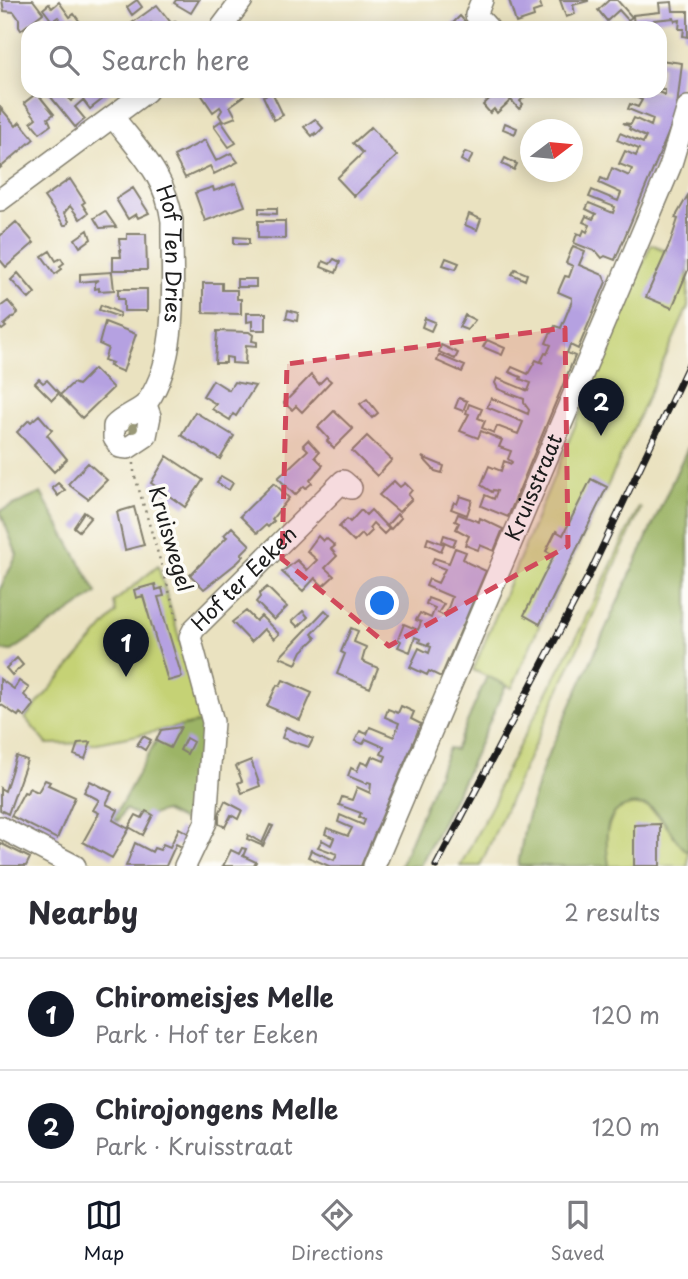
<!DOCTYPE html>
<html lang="en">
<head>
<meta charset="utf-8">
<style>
  :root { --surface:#fff; --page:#f7f7f7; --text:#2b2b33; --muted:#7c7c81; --line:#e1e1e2; --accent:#111827 }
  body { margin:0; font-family:"Playpen Sans",sans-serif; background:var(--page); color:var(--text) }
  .compass { position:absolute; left:520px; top:119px; width:63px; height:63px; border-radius:50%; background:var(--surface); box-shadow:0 4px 18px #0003; rotate:74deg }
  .you { position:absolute; left:383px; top:604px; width:24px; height:24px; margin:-18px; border:5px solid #fff; border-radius:50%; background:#1a73e8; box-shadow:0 0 0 10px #1a73e833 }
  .badge { display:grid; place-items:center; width:46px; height:46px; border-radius:50%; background:var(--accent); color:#fff; font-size:23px; font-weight:700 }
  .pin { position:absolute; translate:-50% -58px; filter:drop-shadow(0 2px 4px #0008) }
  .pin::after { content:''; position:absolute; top:37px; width:24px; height:21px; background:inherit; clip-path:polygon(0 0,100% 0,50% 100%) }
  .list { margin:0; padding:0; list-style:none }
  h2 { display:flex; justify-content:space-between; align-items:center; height:91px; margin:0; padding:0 28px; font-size:30px }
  h2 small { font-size:23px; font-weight:400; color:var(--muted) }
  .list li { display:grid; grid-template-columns:46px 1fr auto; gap:21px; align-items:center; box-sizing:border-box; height:112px; padding:0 28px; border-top:2px solid var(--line) }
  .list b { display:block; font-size:26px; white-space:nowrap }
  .list p { margin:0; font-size:23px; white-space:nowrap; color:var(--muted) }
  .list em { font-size:23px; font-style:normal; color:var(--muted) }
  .icon { flex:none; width:38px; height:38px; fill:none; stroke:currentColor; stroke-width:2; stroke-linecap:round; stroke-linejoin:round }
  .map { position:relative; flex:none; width:688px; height:866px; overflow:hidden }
  .search { position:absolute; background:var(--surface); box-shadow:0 4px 18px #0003; left:21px; right:21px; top:21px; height:77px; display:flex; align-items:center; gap:18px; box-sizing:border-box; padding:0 24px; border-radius:21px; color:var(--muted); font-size:26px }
  .sheet { height:315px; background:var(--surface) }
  nav { display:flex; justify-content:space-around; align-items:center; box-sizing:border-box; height:98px; border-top:2px solid var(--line); background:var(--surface); font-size:19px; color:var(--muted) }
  nav a { display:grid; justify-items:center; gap:4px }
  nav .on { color:var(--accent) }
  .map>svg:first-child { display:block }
  .green { fill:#c5d274; stroke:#707748; stroke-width:2 }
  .forest { fill:#9cb466; stroke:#5c6841; stroke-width:2 }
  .building { fill:#b5a1e1 }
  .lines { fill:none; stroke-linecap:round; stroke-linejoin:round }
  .minor-casing { stroke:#837f6e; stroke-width:24 }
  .path { stroke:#837f6e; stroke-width:2.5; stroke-dasharray:2 5; stroke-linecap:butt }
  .minor { stroke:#fff; stroke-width:21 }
  .rail-casing { stroke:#1c1c1c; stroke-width:7 }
  .rail { stroke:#fdfcf7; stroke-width:4.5; stroke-dasharray:13; stroke-linecap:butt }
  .tree { fill:#999877 }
  .marked { fill:#d1495b; fill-opacity:0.2; stroke:#d1495b; stroke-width:5; stroke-dasharray:14 9; stroke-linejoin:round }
  .labels { text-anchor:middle; stroke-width:7; stroke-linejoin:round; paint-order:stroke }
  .street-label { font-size:21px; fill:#1c1c1c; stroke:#fdfcf7 }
</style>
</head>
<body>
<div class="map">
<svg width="688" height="866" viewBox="0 0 688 866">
  <rect width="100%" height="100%" fill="#fdfcf7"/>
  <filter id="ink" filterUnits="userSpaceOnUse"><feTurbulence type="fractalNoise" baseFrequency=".0143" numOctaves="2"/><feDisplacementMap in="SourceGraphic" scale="14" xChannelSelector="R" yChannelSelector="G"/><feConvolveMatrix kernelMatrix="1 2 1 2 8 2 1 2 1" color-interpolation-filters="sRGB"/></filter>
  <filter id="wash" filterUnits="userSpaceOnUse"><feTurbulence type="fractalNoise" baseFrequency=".00686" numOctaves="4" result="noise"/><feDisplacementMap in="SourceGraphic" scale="28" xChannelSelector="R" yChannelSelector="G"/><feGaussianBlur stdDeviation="1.57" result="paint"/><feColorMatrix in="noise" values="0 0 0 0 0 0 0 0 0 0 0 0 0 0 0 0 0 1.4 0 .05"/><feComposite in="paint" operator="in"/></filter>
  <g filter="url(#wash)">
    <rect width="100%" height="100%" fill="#eae2c0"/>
    <path class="green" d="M 651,244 L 688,261 L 688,307 L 607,487 L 540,624 L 512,688 L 473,670 Z
      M 639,507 L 641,508 L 480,866 L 460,866 L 497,796 L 498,786 L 577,636 Z
      M 158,566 L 204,722 L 97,743 L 47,744 L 25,718 L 116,613 L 114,602 Z
      M 632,804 L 648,807 L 659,817 L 688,852 L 688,866 L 609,866 C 605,842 604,829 617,809 Z"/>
    <path class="forest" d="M 688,447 L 688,852 C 672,841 666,816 649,807 C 643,804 633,804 627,806 C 601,813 606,844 609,866 L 518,866 L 525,825 L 544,764 Z
      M 41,493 L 97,593 L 12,651 L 0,650 L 0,589 L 17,555 L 0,511 Z
      M 487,676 L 506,685 L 465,776 L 420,866 L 400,866 L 449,748 L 455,750 Z
      M 204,722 L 198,821 L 195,827 L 164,811 L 143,818 L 125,809 L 118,821 L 113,819 L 162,730 Z"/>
    <g id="blocks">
      <path class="building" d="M 2,0 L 33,0 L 43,13 L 21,30 L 19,27 L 19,19 L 14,12 L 4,11 Z
        M 137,0 L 142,7 L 132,15 L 127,7 Z
        M 176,0 L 199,0 L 191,13 L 174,3 Z
        M 509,0 L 539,0 L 542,9 L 533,12 L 534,17 L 516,23 Z
        M 560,0 L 588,0 L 588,1 L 573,5 L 575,14 L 566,17 Z
        M 609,0 L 617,0 L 632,17 L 628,20 L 619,10 L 607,21 L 598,10 Z
        M 59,2 L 70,17 L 74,14 L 80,22 L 72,28 L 67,28 L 58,17 L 52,21 L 43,9 L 49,4 L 52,8 Z
        M 672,2 L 673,11 L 688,11 L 688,37 L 683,36 L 684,29 L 679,29 L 680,20 L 675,21 L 674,18 L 654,20 L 654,24 L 634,27 L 633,15 L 660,12 L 659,3 Z
        M 157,5 L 172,24 L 175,21 L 181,28 L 155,28 L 151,23 L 146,28 L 125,28 Z
        M 460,16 L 471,28 L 448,28 Z
        M 660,60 L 682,63 L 676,115 L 615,260 L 605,256 L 602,258 L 597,252 L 574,243 L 577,233 L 582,235 L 584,230 L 587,232 L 590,225 L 583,222 L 586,216 L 593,219 L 596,214 L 586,209 L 589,203 L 613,213 L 615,207 L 589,197 L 592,190 L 618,201 L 621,193 L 599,183 L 601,178 L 607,181 L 612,168 L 629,176 L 632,169 L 619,164 L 625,151 L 636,156 L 639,149 L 617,140 L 620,133 L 643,143 L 646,137 L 629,129 L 630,127 L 623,123 L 631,124 L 634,118 L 651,126 L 653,119 L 628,109 L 630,104 L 638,107 L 642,100 L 633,96 L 635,91 L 656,91 L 665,95 L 665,90 L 660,90 L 662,66 L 660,66 Z
        M 46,91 L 64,91 L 71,101 L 84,91 L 113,91 L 90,109 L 83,100 L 75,107 L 85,119 L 75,127 Z
        M 199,91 L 240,91 L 244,96 L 230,106 L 236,117 L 223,122 L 219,115 L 222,110 L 220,107 L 213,112 Z
        M 498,91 L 531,91 L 520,101 L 523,104 L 519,109 L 511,100 L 497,113 L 494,109 L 490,113 L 483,105 Z
        M 272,92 L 283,115 L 274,120 L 263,96 Z
        M 37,93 L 54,114 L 48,118 L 51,125 L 40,133 L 31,122 L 36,118 L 24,103 Z
        M 0,107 L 16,126 L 20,122 L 34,139 L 0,168 Z
        M 315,119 L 323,128 L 316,135 L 315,133 L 312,136 L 304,127 Z
        M 221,121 L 236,143 L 229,147 L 214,126 Z
        M 505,123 L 517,128 L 515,134 L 503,129 Z
        M 371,127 L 397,156 L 354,196 L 337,178 L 363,153 L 353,143 Z
        M 205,140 L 216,161 L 231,153 L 238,162 L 214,174 L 210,166 L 185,178 L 174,156 Z
        M 465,152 L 473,155 L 468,164 L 461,160 Z
        M 505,158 L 517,164 L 514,170 L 502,164 Z
        M 70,179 L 85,202 L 82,204 L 88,213 L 80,219 L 70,206 L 64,213 L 69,221 L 67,225 L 64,225 L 44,197 Z
        M 236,183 L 245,206 L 205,221 L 195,193 L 213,187 L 214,191 Z
        M 133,188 L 149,213 L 138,218 L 136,214 L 128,219 L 116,199 Z
        M 688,195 L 688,270 L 672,308 L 646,297 L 670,243 L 678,219 L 675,218 Z
        M 259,208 L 277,208 L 277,214 L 259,213 Z
        M 105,211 L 116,227 L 100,228 L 94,218 Z
        M 469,214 L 481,219 L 477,230 L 465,225 Z
        M 258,221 L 285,221 L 285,239 L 258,238 Z
        M 16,222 L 34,243 L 6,267 L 0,260 L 0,236 Z
        M 88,230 L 91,239 L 80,247 L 75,239 Z
        M 127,234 L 146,234 L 147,270 L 113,270 L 113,257 L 121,257 L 119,239 L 127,239 Z
        M 234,237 L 249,238 L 249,244 L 234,244 Z
        M 573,246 L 585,251 L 579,265 L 603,275 L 606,282 L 578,349 L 570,345 L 567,353 L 575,356 L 508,517 L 481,506 L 485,495 L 494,499 L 497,491 L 493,490 L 492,492 L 481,485 L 489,466 L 501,471 L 504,461 L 511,464 L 512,462 L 508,459 L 511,451 L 499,447 L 502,440 L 481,431 L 478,438 L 460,431 L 469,414 L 466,413 L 469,404 L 482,409 L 478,418 L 485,421 L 482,428 L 494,433 L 497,426 L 518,434 L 523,422 L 487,407 L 491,398 L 528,414 L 529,410 L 524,403 L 524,399 L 498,389 L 495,383 L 497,378 L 528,391 L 531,383 L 520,379 L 521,377 L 509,372 L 512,367 L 528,374 L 536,360 L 543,363 L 541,361 L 545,353 L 547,354 L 551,345 L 546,343 L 549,336 L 555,326 L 561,328 L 572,301 L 572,298 L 558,292 L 565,276 L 569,277 L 573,266 L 566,263 Z
        M 50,251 L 56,261 L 61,258 L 64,263 L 60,266 L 62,269 L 55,274 L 42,256 Z
        M 446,258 L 459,263 L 456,269 L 443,265 Z
        M 334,259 L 340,262 L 336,273 L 321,267 L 323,261 L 330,264 Z
        M 515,269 L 527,274 L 525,280 L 512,274 Z
        M 112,272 L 114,290 L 99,291 L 99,288 L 95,289 L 95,282 L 99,280 L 80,282 L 80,274 Z
        M 18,273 L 35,293 L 29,299 L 11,280 Z
        M 237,279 L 256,279 L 256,287 L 237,287 Z
        M 203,283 L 222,283 L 222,290 L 237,290 L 237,299 L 241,299 L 241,314 L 203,313 Z
        M 118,289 L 147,289 L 147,311 L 124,311 L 124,299 L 118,299 Z
        M 8,301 L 18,313 L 4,325 L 6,327 L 2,330 L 0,328 L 0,307 Z
        M 101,305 L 120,313 L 119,317 L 99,310 Z
        M 288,310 L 298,313 L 297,321 L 286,318 Z
        M 247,313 L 266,313 L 266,330 L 252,330 L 252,321 L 247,322 Z
        M 465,315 L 475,320 L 467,330 L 459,327 Z
        M 425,318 L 435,322 L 431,331 L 422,327 Z
        M 105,322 L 136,334 L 123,372 L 109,366 L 112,363 L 104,360 L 108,348 L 99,344 Z
        M 217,331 L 249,332 L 253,335 L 252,341 L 257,342 L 257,346 L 246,345 L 245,364 L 232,363 L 232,358 L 226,357 L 226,363 L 215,363 Z
        M 487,340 L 505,348 L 502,355 L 483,347 Z
        M 441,345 L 458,353 L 455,359 L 439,352 Z
        M 439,355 L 465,366 L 462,372 L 437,361 Z
        M 94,369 L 113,388 L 82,418 L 60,395 L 73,383 L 78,385 Z
        M 311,375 L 319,384 L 326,377 L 331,381 L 302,412 L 296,406 L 292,410 L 284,403 Z
        M 39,379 L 43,383 L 47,380 L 59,393 L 52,400 L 35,383 Z
        M 213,380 L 229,390 L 234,382 L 255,386 L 236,416 L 233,414 L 230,420 L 212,409 L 216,404 L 203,396 Z
        M 459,398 L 467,401 L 463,411 L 455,408 Z
        M 367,399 L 378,413 L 372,418 L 360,404 Z
        M 334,411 L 353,429 L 334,448 L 327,441 L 329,439 L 318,427 Z
        M 195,412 L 234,436 L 220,459 L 181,435 Z
        M 39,415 L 52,430 L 47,435 L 67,459 L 54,472 L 17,432 L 29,420 L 31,422 Z
        M 367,436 L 392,460 L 377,476 L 352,451 Z
        M 308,440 L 319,452 L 315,457 L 323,465 L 310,480 L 312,483 L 306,488 L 304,486 L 295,495 L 278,478 L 308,450 L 303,445 Z
        M 167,456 L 203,480 L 185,507 L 151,483 Z
        M 422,457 L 444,466 L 442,473 L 435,471 Z
        M 88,463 L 107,480 L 88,499 L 68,484 Z
        M 221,476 L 233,483 L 229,490 L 217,483 Z
        M 591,479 L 607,487 L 540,624 L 524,615 L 554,555 L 546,551 L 556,531 L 563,535 Z
        M 394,481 L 400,487 L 405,483 L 412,490 L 408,495 L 412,499 L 399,512 L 379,495 Z
        M 58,483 L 65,490 L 58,496 L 52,488 Z
        M 274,483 L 289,498 L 272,519 L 274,521 L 268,527 L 266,525 L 257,533 L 240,516 Z
        M 460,496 L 472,500 L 467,515 L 451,509 L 454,502 L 457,504 Z
        M 134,507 L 144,545 L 125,550 L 117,512 Z
        M 361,510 L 366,515 L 371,510 L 389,529 L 384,534 L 373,523 L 369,528 L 372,531 L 365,538 L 362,534 L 354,542 L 339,527 L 347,519 L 350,522 Z
        M 84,512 L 91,517 L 79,531 L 74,527 Z
        M 397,514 L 401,518 L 391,529 L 387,525 Z
        M 458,514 L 479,522 L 480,518 L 503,529 L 494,551 L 480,545 L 478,550 L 465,545 L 469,536 L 456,529 L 459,523 L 455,521 Z
        M 232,527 L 250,545 L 241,554 L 244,556 L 238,562 L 204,589 L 190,575 L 227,537 L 224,535 Z
        M 444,535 L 456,539 L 453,546 L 442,541 Z
        M 318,536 L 323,541 L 326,538 L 335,546 L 331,549 L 337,556 L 325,568 L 334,576 L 323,586 L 315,578 L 303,591 L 282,572 L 297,560 L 307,570 L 317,560 L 307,551 Z
        M 428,538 L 444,544 L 441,551 L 426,544 Z
        M 455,548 L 466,552 L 463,559 L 468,563 L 486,571 L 441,677 L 429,671 L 427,675 L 410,667 L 419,648 L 429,653 L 431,647 L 428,646 L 430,643 L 427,645 L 419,642 L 420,639 L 415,637 L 410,652 L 398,647 L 401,641 L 398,639 L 404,624 L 418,630 L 421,622 L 416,620 L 420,613 L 431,618 L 435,608 L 426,604 L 428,598 L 444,604 L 438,613 L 445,616 L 452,597 L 426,586 L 429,579 L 438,583 L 445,569 L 432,564 L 434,558 L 449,563 Z
        M 155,584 L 156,590 L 162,588 L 164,596 L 158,597 L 182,677 L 168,681 L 143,596 L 136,598 L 134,590 Z
        M 267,587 L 287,607 L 274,620 L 256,602 L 260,597 L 259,594 Z
        M 325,610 L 330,615 L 312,634 L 316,638 L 302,651 L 296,664 L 280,657 Z
        M 246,611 L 256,621 L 261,616 L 279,634 L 274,639 L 264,629 L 251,642 L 232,622 Z
        M 303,611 L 308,617 L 298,627 L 292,621 Z
        M 351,628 L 358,631 L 354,642 L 366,647 L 362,661 L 378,668 L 370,688 L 337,674 L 345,654 L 341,652 Z
        M 17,658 L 23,665 L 12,675 L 6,668 Z
        M 0,679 L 14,689 L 19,681 L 29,688 L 24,695 L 34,705 L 25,717 L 20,713 L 18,716 L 0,704 Z
        M 283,680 L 312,693 L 300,720 L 267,706 L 277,685 L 280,686 Z
        M 401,706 L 414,712 L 411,719 L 421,724 L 361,866 L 329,866 L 308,857 L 311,850 L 334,860 L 337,854 L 318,847 L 322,840 L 331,845 L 334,838 L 325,834 L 327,828 L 348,836 L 352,828 L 338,822 L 340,815 L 363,825 L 365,820 L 359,817 L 361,813 L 339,805 L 342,797 L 352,800 L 357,787 L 370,793 L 371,783 L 368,782 L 367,784 L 348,776 L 351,768 L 357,771 L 361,762 L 368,765 L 372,756 L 384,761 L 386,756 L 381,754 L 384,747 L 366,739 L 363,744 L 355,741 L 360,731 L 367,734 L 370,727 L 394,737 L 399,723 L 385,717 L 388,709 L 398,713 Z
        M 181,727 L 170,748 L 156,741 L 161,730 Z
        M 286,727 L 313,739 L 309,747 L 282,738 Z
        M 143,736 L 151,740 L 145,750 L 137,745 Z
        M 186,738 L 193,742 L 187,754 L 180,750 Z
        M 91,742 L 85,759 L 74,755 L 78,743 Z
        M 16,756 L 27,760 L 8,814 L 0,810 L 0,788 L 5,791 Z
        M 251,760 L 260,786 L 242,793 L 238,783 L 242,781 L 236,766 Z
        M 45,780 L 50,782 L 48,785 L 75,797 L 57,839 L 11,816 L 24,792 L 27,793 L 29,788 L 38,792 Z
        M 90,781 L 112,792 L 106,804 L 118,810 L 113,820 L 129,829 L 112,858 L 83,842 L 99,813 L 93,810 L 99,800 L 84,792 Z
        M 225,801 L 242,810 L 238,819 L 231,815 L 225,827 L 219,824 L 219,814 Z
        M 146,811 L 153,815 L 143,835 L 129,827 L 136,815 L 142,818 Z
        M 660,824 L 660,866 L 634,866 L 634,825 Z
        M 270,825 L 273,826 L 263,846 L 247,839 L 248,835 L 262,843 Z
        M 179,828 L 191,835 L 184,848 L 176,844 L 166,866 L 126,866 L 135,843 L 152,852 L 154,848 L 160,850 L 163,844 L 170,847 Z
        M 0,843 L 30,858 L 26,866 L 0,866 Z
        M 242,848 L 246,849 L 243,856 L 256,862 L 254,866 L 223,866 L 231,850 L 239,854 Z"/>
    </g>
  </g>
  <g filter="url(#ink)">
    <use href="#blocks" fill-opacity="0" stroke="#837f6e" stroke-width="2"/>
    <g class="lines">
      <g class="minor-casing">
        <g id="minor">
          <path d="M 482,0 L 476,15 L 488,28"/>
          <path d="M 221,28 L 242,0"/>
          <path id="s1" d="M 113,117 C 140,152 166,176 172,221 C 171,277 181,353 148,401 C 143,410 124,415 114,426 L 114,438 L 120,447 L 128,448 L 146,436 L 150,416 L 146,405"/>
          <path d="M 0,200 L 147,91"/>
          <path d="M 0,827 L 75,866"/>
          <path id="s2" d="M 185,866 L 206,822 L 213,722 L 190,637 L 194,629 L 343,481 L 351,488"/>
          <path id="s3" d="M 374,866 L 670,167 L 688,107"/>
        </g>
      </g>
      <path class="path" d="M 134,463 L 134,473 L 178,621"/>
      <use href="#minor" class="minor"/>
      <g class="rail-casing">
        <path id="rail" d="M 436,866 L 590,573 L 688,366"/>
      </g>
      <use href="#rail" class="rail"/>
    </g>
    <circle class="tree" cx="133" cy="428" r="5"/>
  </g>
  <path class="marked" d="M 565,328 L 568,546 L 389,646 L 282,559 L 287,364 Z"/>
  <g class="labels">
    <g class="street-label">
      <text dy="7" stroke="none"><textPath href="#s1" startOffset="154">Hof Ten Dries</textPath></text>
      <text dy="7" stroke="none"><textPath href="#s3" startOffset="411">Kruisstraat</textPath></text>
      <text transform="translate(170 539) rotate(74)" y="7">Kruiswegel</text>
      <text dy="7" stroke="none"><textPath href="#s2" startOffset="317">Hof ter Eeken</textPath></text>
    </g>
  </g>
</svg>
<svg class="compass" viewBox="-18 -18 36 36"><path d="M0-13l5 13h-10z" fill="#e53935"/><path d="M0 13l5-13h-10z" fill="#7c7c81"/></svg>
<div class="you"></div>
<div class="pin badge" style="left:126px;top:677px">1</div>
<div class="pin badge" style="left:601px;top:436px">2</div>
<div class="search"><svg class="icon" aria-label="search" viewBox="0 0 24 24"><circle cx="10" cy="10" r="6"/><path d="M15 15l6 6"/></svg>Search here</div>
</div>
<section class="sheet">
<h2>Nearby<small>2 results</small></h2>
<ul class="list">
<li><span class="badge">1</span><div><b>Chiromeisjes Melle</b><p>Park · Hof ter Eeken</p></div><em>120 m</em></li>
<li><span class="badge">2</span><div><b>Chirojongens Melle</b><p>Park · Kruisstraat</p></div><em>120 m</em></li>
</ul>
</section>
<nav>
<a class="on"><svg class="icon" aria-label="map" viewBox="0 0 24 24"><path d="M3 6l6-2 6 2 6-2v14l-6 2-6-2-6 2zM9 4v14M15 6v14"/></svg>Map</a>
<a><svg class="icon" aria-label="directions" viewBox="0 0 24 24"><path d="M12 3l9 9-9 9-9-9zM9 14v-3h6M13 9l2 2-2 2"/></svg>Directions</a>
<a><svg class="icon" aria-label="saved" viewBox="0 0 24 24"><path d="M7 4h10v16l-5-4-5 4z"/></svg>Saved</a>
</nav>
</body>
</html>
